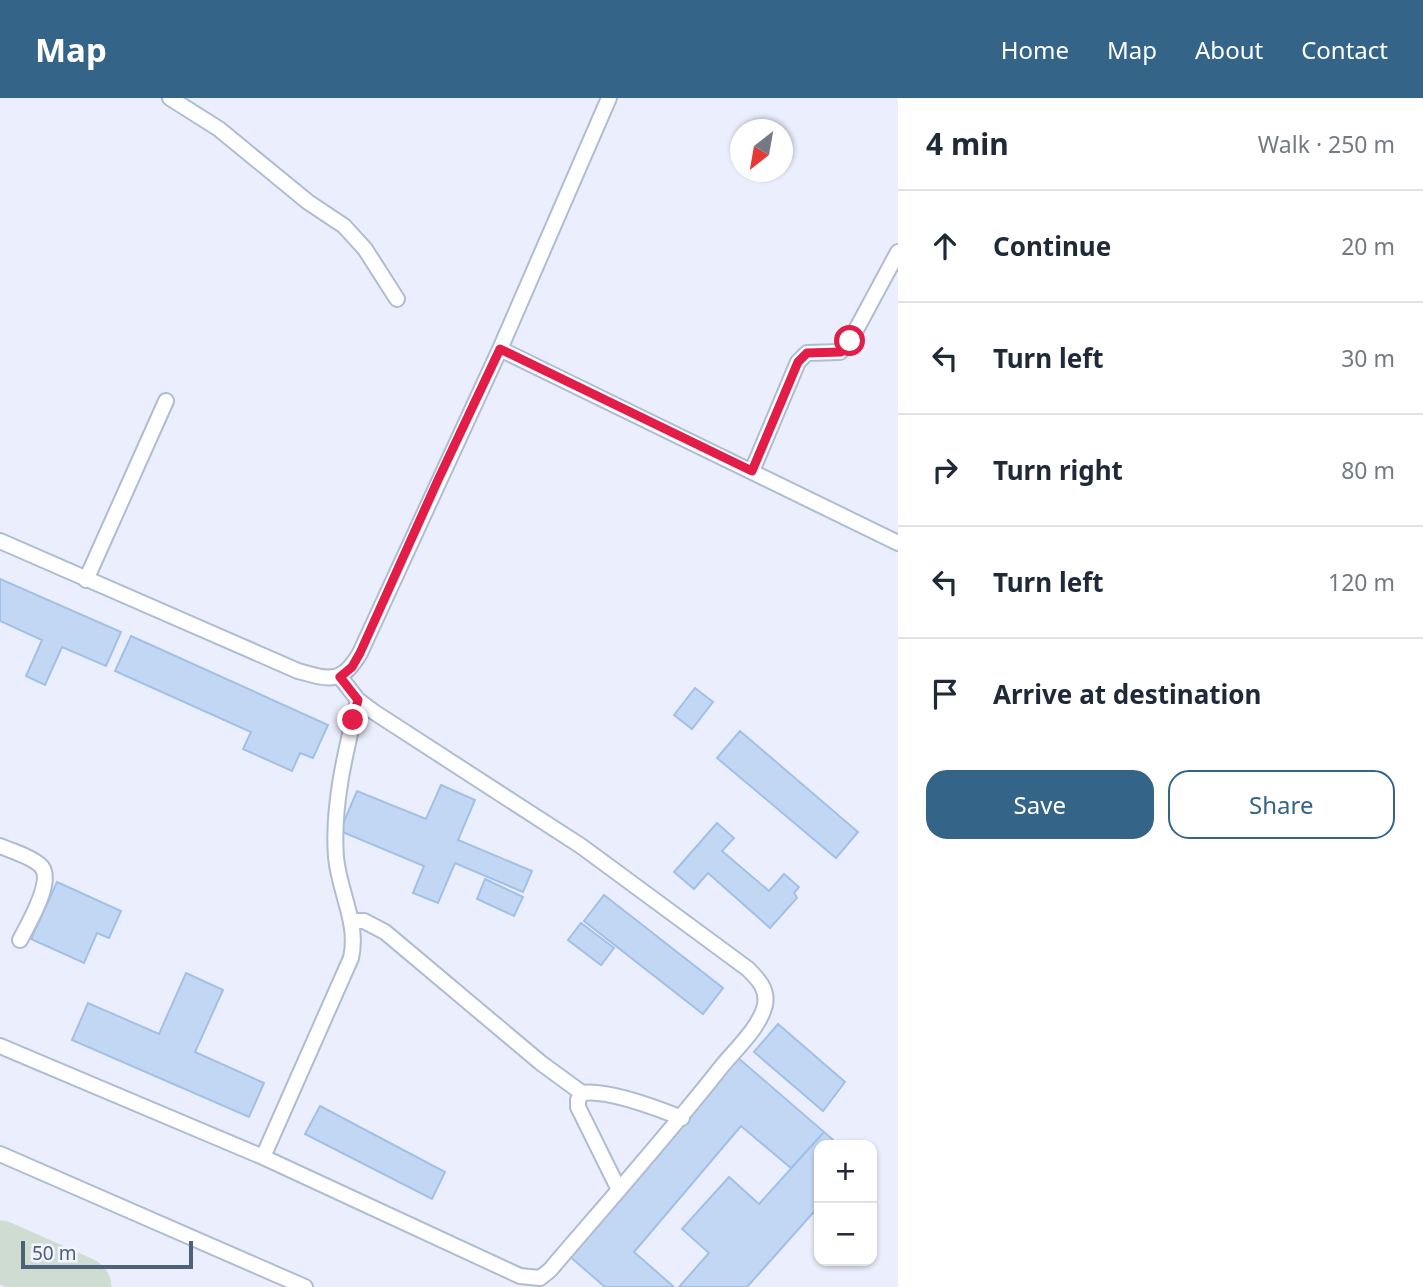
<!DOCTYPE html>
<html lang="en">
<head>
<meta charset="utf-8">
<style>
  :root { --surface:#fff; --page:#f6f6f7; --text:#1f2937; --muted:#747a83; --line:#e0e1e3; --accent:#346488 }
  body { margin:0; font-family:"Noto Sans",sans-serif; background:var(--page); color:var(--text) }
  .controls { position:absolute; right:21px; bottom:21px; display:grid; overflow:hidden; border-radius:14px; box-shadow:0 2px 5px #0004 }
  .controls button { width:63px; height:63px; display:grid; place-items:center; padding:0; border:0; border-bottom:2px solid var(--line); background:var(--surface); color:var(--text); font:35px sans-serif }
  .compass { position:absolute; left:730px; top:21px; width:63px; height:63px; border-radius:50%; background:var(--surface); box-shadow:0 2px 5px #0004; rotate:211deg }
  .scale { position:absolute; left:21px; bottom:18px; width:172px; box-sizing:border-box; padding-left:7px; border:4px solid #4c617a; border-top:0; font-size:19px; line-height:24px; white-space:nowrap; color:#4c617a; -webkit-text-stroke:5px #f2f5ff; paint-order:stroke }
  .stop { position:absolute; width:21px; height:21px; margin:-16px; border:5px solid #e11d48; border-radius:50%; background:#fff }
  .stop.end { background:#e11d48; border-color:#fff; box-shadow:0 2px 7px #0008 }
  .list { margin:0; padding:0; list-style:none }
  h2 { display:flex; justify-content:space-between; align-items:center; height:91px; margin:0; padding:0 28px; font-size:30px }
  h2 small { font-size:23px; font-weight:400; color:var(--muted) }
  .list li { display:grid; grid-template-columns:46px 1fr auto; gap:21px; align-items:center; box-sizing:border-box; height:112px; padding:0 28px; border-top:2px solid var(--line) }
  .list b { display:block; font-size:26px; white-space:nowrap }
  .list em { font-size:23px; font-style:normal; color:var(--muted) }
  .actions { display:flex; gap:14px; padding:21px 28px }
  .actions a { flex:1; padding:16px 0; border:2px solid var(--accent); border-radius:21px; text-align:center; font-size:24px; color:var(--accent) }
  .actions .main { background:var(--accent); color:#fff }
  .icon { flex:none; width:38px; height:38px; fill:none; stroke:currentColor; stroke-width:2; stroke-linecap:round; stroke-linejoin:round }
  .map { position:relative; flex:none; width:898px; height:1189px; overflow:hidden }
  header { display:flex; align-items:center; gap:42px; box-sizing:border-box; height:98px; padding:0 35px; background:var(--accent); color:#fff }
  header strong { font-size:33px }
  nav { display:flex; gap:38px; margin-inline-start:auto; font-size:24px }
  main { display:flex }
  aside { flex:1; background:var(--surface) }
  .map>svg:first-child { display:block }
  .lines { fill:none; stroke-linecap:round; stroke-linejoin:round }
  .taxiway { stroke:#cedcd2; stroke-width:61 }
  .building { fill:#c2d7f4; stroke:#a1c0e7; stroke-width:2 }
  .service-casing { stroke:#afbcd1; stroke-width:18 }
  .service { stroke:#fff; stroke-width:14 }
  .route { stroke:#e11d48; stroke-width:9 }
</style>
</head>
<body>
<header>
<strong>Map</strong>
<nav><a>Home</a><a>Map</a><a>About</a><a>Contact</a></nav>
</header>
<main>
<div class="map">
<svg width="898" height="1189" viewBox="0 0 898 1189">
  <rect width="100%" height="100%" fill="#ebeffd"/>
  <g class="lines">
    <path class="taxiway" d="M 0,1153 L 81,1189"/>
  </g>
  <path class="building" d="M 0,481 L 121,534 L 106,568 L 62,549 L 45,587 L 26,578 L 42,542 L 0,523 Z
    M 131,538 L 328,627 L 313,660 L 300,655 L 292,673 L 243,651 L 251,634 L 115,573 Z
    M 695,590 L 713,604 L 692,631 L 674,617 Z
    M 740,633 L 858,734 L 836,760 L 717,660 Z
    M 441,687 L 475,702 L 458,742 L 532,773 L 523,794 L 455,765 L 438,805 L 413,795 L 424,768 L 340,733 L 357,693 L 426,721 Z
    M 717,725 L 734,740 L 722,753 L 769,793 L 784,776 L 799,789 L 794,795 L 797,800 L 770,830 L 708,775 L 694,791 L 674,774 Z
    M 485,781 L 523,799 L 514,818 L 477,801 Z
    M 57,784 L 121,813 L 109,840 L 97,835 L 84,865 L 31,841 Z
    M 604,797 L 723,890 L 703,916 L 584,823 Z
    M 581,825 L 614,850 L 601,867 L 568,842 Z
    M 186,875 L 223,892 L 195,954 L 264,985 L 249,1019 L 72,942 L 88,905 L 159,936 Z
    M 778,926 L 845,984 L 823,1013 L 754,954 Z
    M 737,959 L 824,1034 L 791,1070 L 741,1028 L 634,1154 L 674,1189 L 605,1189 L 568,1157 Z
    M 320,1008 L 445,1074 L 432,1101 L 305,1036 Z
    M 824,1034 L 839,1047 L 819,1047 L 819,1108 L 747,1189 L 679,1189 L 709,1155 L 682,1131 L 729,1079 L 759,1106 Z"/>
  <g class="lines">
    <g class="service-casing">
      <path id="service" d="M 170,0 L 219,31 L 308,104 L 344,128 L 365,151 L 397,201
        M 500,251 L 898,445
        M 752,373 L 798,264 L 807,255 L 840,254 L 850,243 L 898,154
        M 0,443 L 298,573 C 330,582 342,586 360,555 L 500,251 L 609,0
        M 86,482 L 166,303
        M 0,748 C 12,753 30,758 40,767 C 56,781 28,826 20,842
        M 352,823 L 364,823 L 385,834 L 541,965 L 582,995
        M 0,948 L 263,1059 L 520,1178 L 540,1180 L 550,1172 C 608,1104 667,1038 722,968 C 736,951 760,929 765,907 C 768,891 758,881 748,871 L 581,748 L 374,614 L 358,602 L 340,579
        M 0,1056 L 305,1189
        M 263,1059 L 351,860 C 359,825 339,794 336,759 C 332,707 346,652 358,602
        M 619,1092 L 578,1009 L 578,1002 L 582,995 C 607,991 657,1010 682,1020"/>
    </g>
    <use href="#service" class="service"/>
  </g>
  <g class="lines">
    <path class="route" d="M 353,622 L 358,602 L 340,579 L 352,569 L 360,555 L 438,382 L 500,251 L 752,373 L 798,264 L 807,255 L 841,254 L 850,243"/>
  </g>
</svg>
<div class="controls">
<button>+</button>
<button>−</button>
</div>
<svg class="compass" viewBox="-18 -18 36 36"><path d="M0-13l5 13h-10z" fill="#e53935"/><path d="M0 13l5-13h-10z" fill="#747a83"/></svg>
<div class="scale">50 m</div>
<div class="stop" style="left:850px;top:243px"></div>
<div class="stop end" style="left:353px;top:622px"></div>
</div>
<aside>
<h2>4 min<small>Walk · 250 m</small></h2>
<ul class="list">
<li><svg class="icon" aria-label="ahead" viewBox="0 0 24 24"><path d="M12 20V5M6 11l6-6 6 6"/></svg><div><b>Continue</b></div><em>20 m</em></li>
<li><svg class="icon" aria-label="left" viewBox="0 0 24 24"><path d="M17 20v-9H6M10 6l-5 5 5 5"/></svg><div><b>Turn left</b></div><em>30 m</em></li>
<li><svg class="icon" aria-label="right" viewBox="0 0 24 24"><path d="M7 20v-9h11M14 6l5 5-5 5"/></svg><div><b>Turn right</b></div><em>80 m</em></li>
<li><svg class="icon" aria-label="left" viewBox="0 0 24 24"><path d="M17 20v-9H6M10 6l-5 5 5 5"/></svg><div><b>Turn left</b></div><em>120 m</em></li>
<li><svg class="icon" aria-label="arrive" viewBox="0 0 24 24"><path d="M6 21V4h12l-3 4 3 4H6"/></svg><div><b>Arrive at destination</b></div></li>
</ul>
<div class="actions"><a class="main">Save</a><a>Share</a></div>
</aside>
</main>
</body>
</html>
